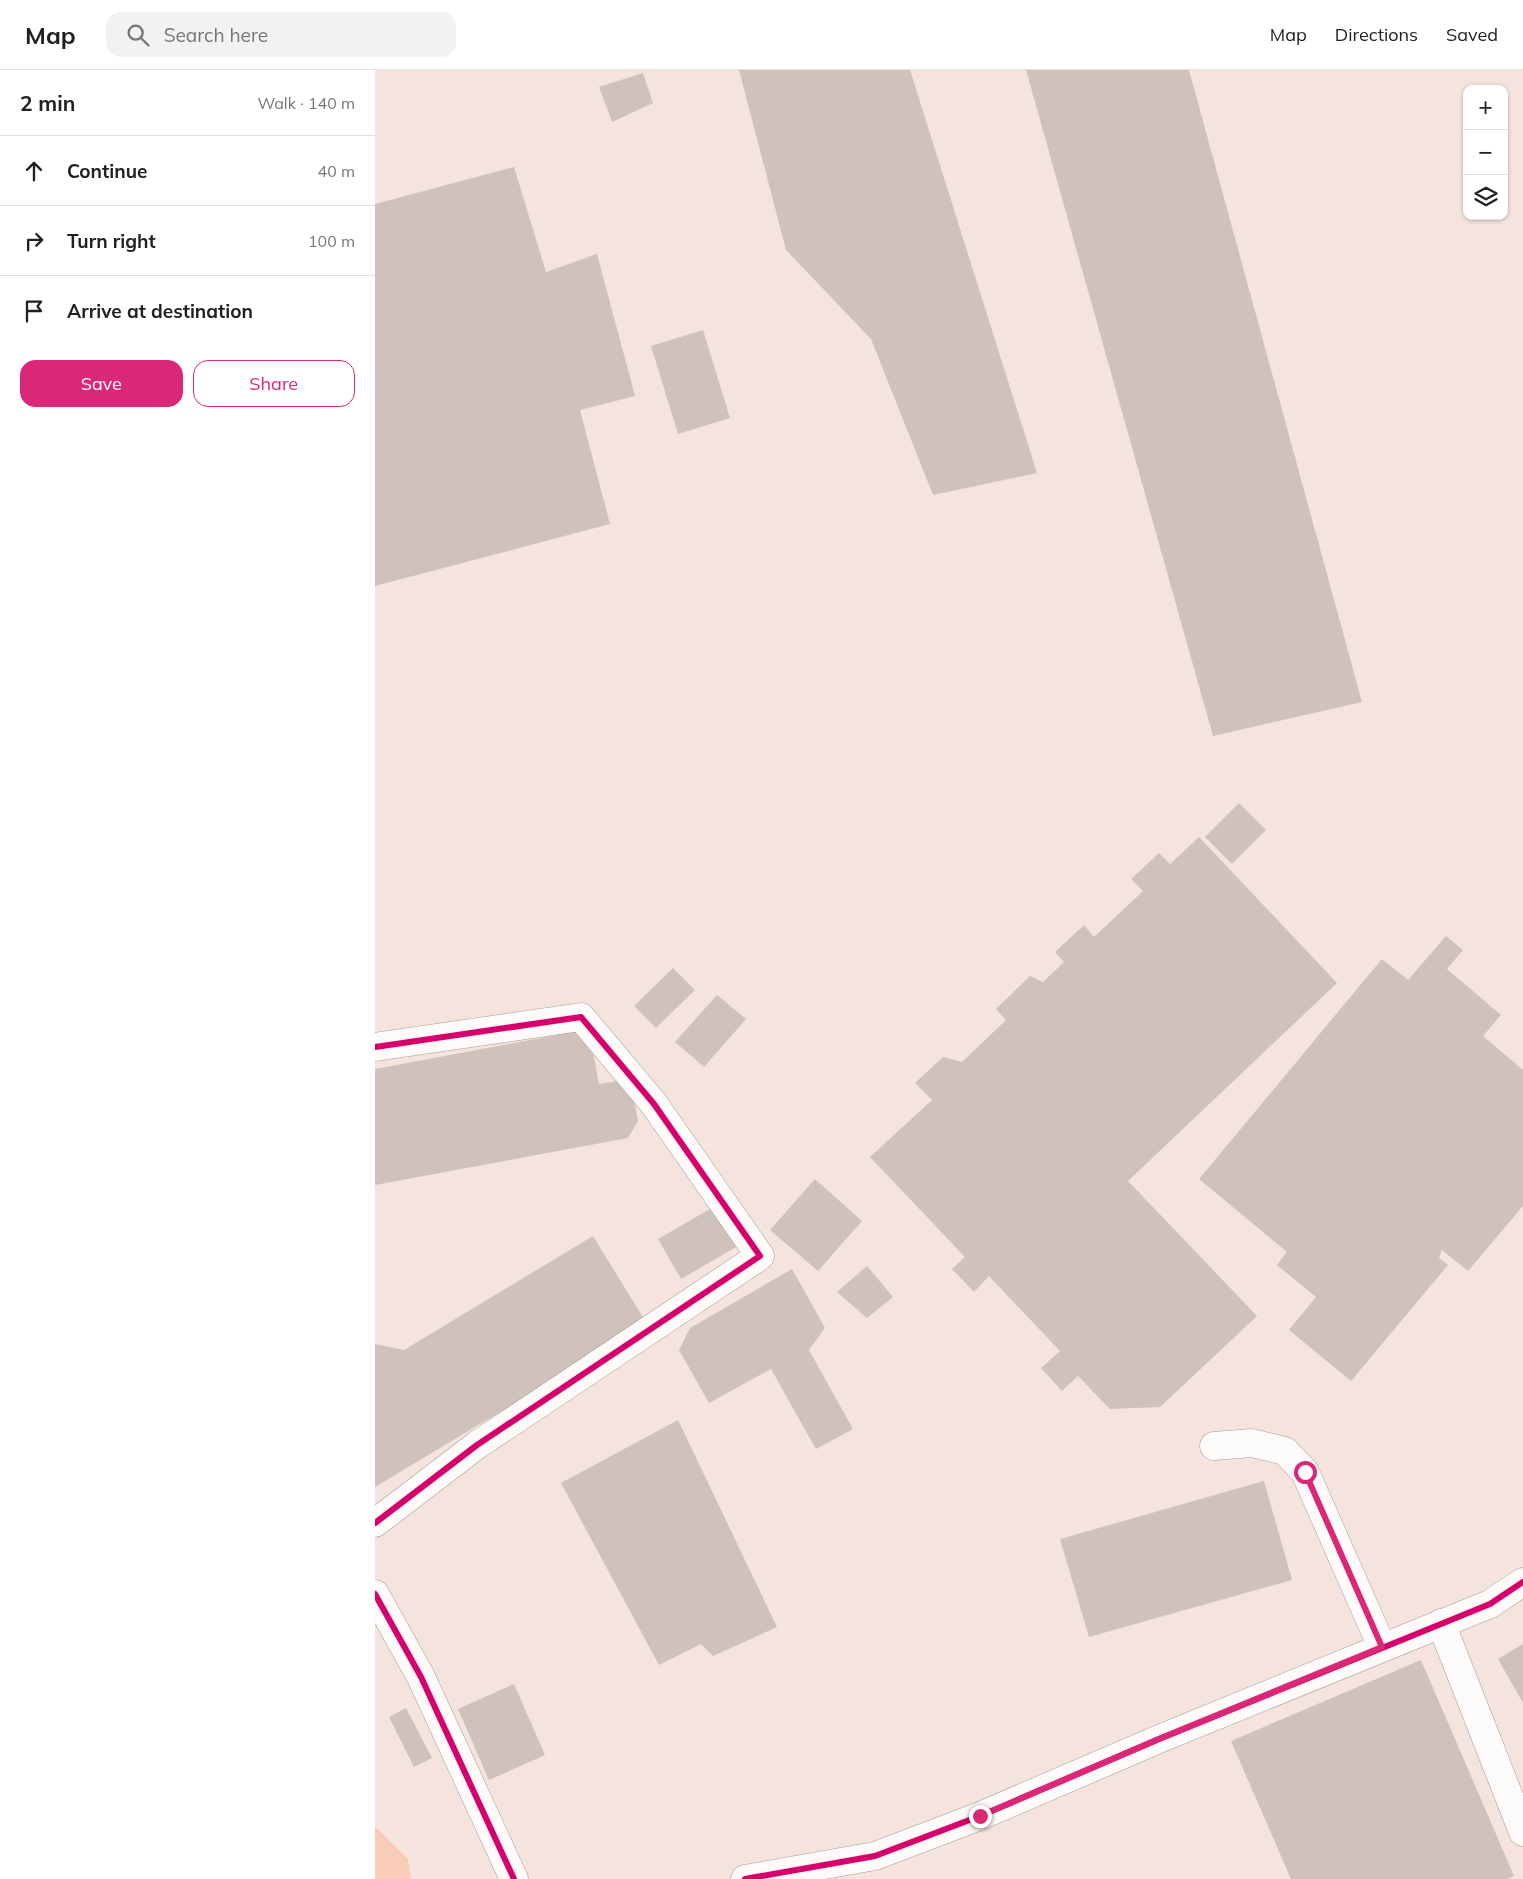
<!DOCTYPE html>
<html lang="en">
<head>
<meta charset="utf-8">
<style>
  :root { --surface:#fff; --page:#f2f2f2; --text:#202124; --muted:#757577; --line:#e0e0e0; --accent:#db2777 }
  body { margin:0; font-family:Mulish,sans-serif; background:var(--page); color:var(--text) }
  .controls { position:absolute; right:15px; top:15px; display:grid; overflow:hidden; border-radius:10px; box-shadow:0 1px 4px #0004 }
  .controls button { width:45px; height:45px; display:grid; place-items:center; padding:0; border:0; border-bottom:1px solid var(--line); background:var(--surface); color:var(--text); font:25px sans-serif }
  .stop { position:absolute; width:15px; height:15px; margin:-11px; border:4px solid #db2777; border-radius:50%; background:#fff }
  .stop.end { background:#db2777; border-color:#fff; box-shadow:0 1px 5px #0008 }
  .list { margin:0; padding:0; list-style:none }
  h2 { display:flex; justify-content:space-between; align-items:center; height:65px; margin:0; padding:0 20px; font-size:21px }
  h2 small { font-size:16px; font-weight:400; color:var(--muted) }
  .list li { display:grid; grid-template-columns:32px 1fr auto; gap:15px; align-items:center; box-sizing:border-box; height:70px; padding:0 20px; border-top:1px solid var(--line) }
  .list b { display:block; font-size:19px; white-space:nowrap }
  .list em { font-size:16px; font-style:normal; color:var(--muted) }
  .actions { display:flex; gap:10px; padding:15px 20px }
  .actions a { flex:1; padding:11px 0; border:1px solid var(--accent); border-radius:15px; text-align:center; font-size:18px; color:var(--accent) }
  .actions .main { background:var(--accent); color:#fff }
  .icon { flex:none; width:28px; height:28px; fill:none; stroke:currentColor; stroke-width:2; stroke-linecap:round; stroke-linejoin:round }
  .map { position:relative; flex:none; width:1148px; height:1809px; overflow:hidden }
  header { display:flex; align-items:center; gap:30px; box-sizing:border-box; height:70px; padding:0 25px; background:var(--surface); border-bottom:1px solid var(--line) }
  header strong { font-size:24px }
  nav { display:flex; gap:28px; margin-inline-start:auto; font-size:18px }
  .search { width:350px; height:45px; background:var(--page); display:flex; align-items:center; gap:12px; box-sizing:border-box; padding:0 18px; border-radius:15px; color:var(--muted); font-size:19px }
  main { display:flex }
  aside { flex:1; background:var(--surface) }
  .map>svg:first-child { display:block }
  .green { fill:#f8ccb8 }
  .building { fill:#cfc1bb }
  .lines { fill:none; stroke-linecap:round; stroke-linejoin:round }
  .street-casing { stroke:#a89a94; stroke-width:29 }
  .secondary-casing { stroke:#a89a94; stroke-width:29 }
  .street { stroke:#fdfbfa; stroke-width:28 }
  .secondary { stroke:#fdfbfa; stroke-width:28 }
  .cycleway-casing { stroke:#fbf3f0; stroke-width:9 }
  .cycleway { stroke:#d6006c; stroke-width:6 }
  .route { stroke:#db2777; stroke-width:6 }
</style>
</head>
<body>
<header>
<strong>Map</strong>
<div class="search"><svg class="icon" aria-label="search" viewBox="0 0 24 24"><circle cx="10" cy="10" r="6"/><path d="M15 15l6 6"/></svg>Search here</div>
<nav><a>Map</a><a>Directions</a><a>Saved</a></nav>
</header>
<main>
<aside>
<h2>2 min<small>Walk · 140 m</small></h2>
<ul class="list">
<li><svg class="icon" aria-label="ahead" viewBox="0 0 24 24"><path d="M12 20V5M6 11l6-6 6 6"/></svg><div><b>Continue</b></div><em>40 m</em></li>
<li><svg class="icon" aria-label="right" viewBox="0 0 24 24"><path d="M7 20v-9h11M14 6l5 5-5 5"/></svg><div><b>Turn right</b></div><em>100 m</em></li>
<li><svg class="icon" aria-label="arrive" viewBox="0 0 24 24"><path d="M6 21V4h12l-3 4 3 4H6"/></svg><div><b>Arrive at destination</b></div></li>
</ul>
<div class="actions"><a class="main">Save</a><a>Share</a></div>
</aside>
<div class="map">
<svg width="1148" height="1809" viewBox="0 0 1148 1809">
  <rect width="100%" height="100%" fill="#f4e4dd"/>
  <path class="green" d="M 0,1757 L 33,1789 L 36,1809 L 0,1809 Z"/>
  <path class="building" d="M 364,0 L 535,0 L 662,403 L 558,425 L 496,269 L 411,180 Z
    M 651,0 L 814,0 L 987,632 L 838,666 Z
    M 268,3 L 278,33 L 237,52 L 224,17 Z
    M 139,97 L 171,202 L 222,184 L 260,326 L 205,340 L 235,454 L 0,516 L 0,134 Z
    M 328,260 L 355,348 L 303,364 L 276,276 Z
    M 864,733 L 891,760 L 857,794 L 830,767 Z
    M 824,767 L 962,913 L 753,1111 L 882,1246 L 785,1337 L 735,1339 L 703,1306 L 687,1321 L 666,1298 L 685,1281 L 614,1206 L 599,1222 L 577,1199 L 590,1187 L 495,1087 L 557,1030 L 540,1013 L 568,987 L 587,992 L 631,950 L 621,939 L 655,906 L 668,912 L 689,892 L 680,882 L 709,855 L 719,867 L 768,821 L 756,809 L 784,783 L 795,794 Z
    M 1071,866 L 1088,880 L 1072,899 L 1126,945 L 1108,966 L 1148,1000 L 1148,1136 L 1093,1201 L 1067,1180 L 1064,1188 L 1073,1195 L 976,1311 L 914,1260 L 941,1227 L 902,1195 L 912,1182 L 824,1109 L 1007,889 L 1033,910 Z
    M 298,898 L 320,920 L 281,958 L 259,936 Z
    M 342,925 L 371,949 L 329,997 L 300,972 Z
    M 214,959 L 224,1014 L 255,1009 L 263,1051 L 253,1068 L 0,1115 L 0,999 Z
    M 440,1109 L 487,1151 L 443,1201 L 395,1160 Z
    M 340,1136 L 363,1176 L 306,1209 L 283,1169 Z
    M 218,1166 L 272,1254 L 0,1417 L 0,1274 L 29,1280 Z
    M 492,1196 L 518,1227 L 492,1248 L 462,1222 Z
    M 417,1199 L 450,1258 L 434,1280 L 478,1359 L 441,1379 L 396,1299 L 334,1333 L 304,1280 L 315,1258 Z
    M 303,1350 L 402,1557 L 338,1586 L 326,1574 L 284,1595 L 186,1413 Z
    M 889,1411 L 917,1510 L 714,1567 L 685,1469 Z
    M 1148,1574 L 1148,1633 L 1123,1589 Z
    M 1046,1590 L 1139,1806 L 1132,1809 L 916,1809 L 856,1671 Z
    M 139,1614 L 170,1685 L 114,1710 L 83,1639 Z
    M 31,1638 L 57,1688 L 39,1697 L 14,1647 Z"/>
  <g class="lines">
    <g class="street-casing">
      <path id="street" d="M 0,977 L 206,947 L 279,1034 L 385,1186 L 102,1375 L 0,1453
        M 839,1376 L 877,1373 L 910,1381 L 930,1402 L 1007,1577
        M 1066,1553 L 1148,1762"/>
    </g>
    <g class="secondary-casing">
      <path id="secondary" d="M 0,1524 L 46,1607 L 139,1809
        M 370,1809 L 500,1786 L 605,1746 L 784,1669 L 1115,1534 L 1148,1512"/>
    </g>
    <use href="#street" class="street"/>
    <use href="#secondary" class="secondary"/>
    <g class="cycleway-casing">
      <path id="cycleway" d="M 0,977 L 206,947 L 279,1034 L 385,1186 L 102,1375 L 0,1453
        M 0,1524 L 46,1607 L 139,1809
        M 370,1809 L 500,1786 L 605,1746 L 784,1669 L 1115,1534 L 1148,1512"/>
    </g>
    <use href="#cycleway" class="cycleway"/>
  </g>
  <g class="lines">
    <path class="route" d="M 605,1746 L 784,1669 L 1007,1577 L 930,1402"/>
  </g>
</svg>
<div class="controls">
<button>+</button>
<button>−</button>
<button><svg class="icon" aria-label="layers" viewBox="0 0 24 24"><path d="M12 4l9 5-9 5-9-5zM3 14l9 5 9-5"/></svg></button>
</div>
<div class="stop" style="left:930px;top:1402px"></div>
<div class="stop end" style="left:605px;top:1746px"></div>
</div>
</main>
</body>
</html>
